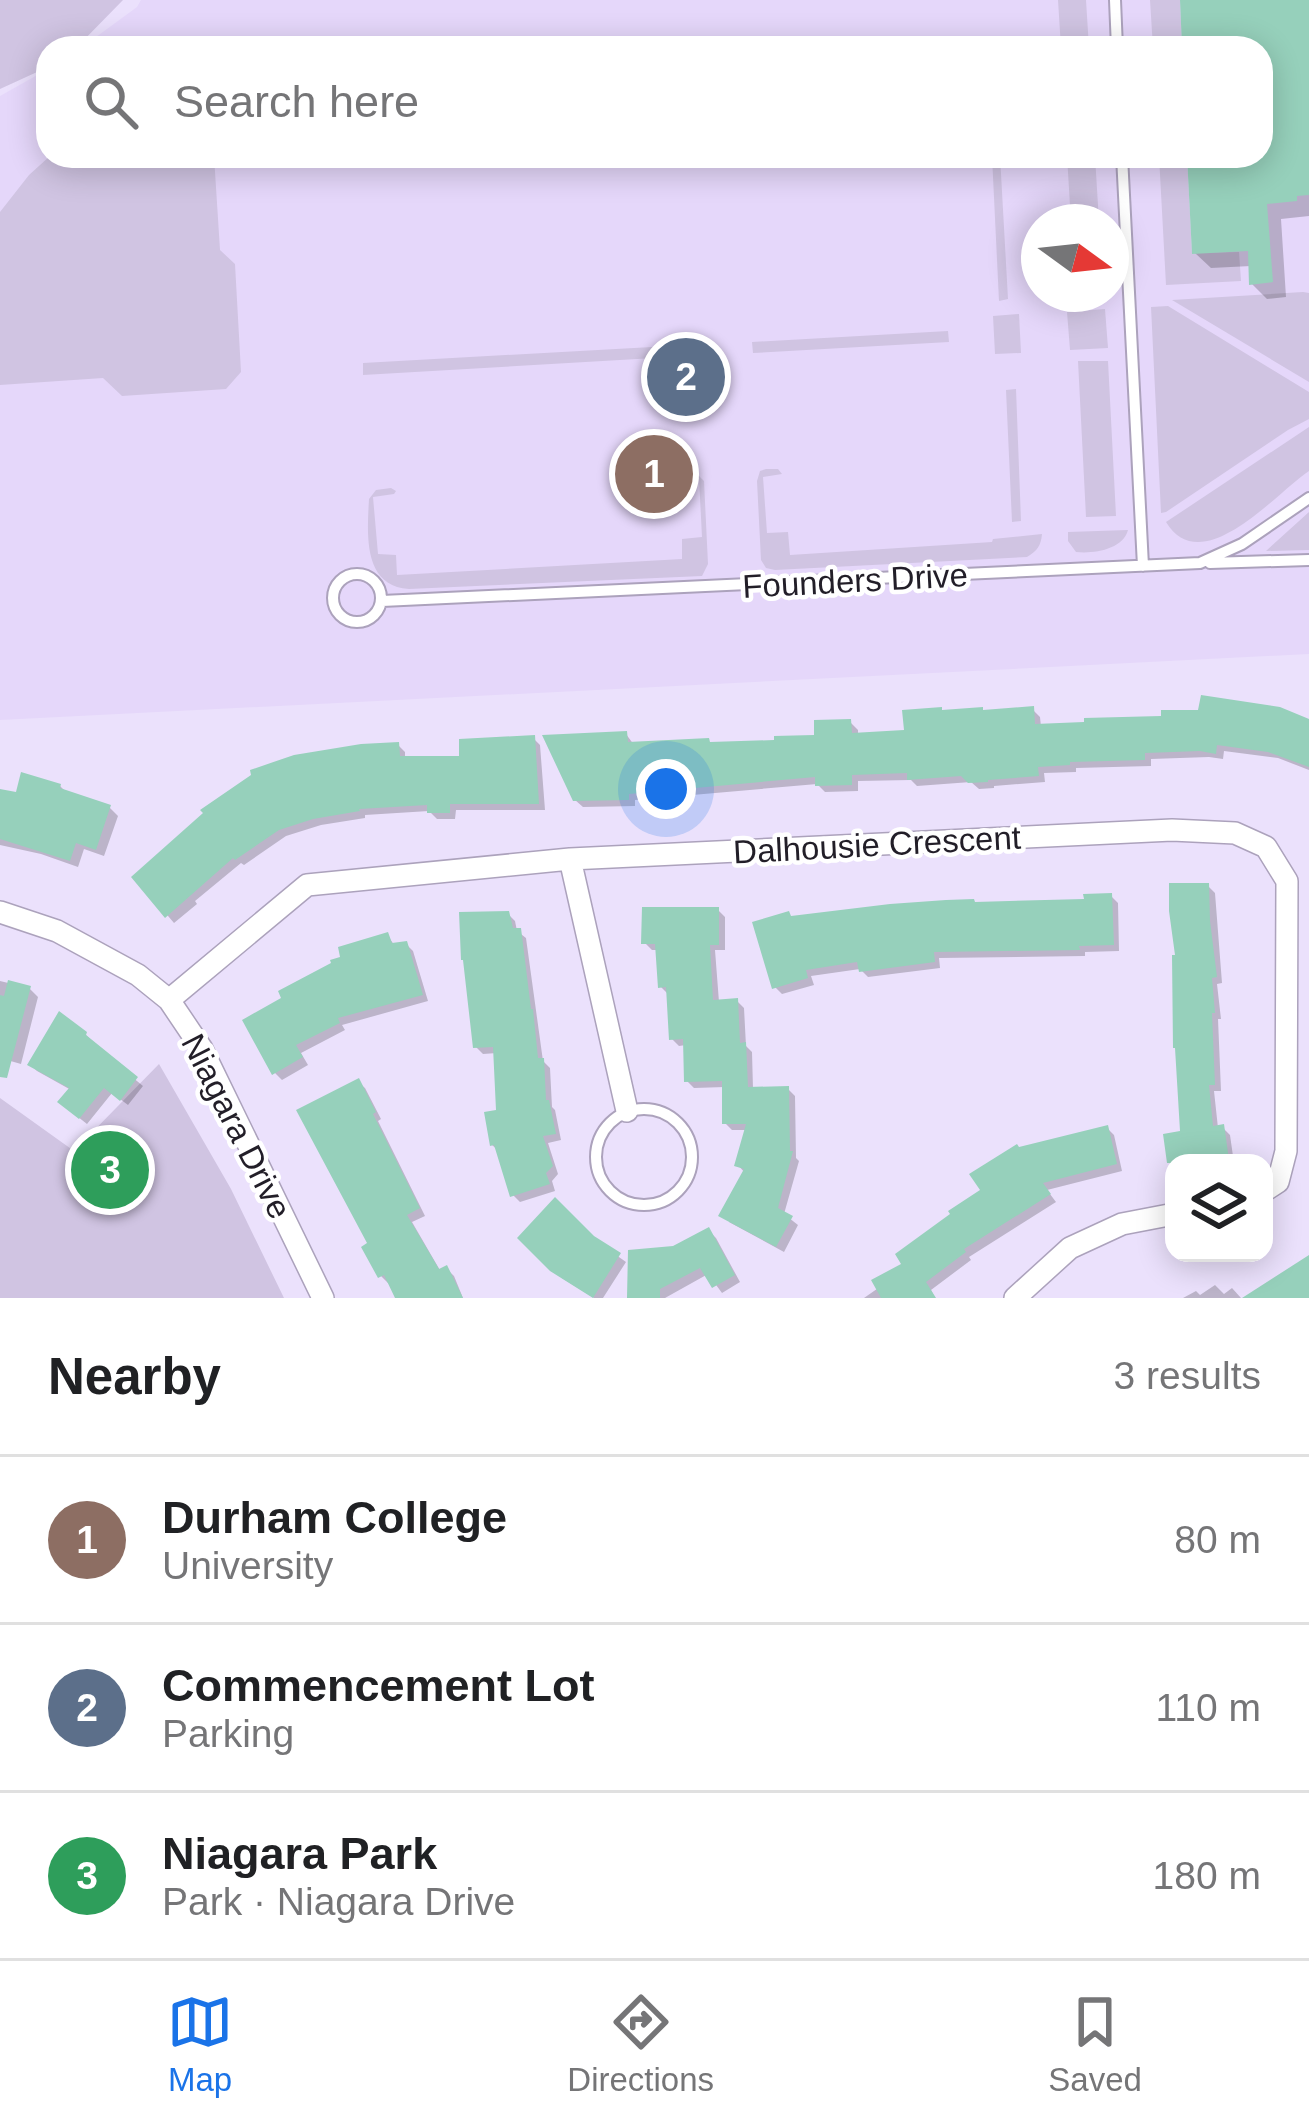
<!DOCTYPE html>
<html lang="en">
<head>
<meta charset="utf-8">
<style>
  :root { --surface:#fff; --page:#f2f2f2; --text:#202124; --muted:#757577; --line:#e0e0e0; --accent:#1a73e8 }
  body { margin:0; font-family:Arial,sans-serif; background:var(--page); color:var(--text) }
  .controls { position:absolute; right:36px; bottom:36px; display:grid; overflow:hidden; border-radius:24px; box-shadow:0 6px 30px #0003 }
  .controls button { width:108px; height:108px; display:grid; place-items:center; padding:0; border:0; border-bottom:3px solid var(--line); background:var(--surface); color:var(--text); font:60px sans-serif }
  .compass { position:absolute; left:1021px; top:204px; width:108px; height:108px; border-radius:50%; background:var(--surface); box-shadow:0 6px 30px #0003; rotate:105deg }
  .you { position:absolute; left:666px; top:789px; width:42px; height:42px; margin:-30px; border:9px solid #fff; border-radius:50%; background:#1a73e8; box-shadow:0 0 0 18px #1a73e833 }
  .badge { display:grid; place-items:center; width:78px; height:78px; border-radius:50%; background:var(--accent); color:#fff; font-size:39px; font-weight:700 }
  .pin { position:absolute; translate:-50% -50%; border:6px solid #fff; box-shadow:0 3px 12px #0006 }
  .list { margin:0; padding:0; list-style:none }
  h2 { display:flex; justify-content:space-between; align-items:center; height:156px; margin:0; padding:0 48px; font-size:51px }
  h2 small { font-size:39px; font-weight:400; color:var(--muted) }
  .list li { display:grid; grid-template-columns:78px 1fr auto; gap:36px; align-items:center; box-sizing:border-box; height:168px; padding:0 48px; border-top:3px solid var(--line) }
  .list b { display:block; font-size:45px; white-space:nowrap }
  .list p { margin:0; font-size:39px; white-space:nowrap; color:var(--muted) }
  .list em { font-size:39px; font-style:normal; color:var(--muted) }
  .icon { flex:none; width:66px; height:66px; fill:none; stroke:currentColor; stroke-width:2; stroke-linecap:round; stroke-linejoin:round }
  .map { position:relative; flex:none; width:1309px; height:1298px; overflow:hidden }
  .search { position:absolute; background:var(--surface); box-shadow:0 6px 30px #0003; left:36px; right:36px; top:36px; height:132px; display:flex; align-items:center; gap:30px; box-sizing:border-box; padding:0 42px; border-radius:36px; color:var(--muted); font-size:45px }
  .sheet { height:660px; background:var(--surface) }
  nav { display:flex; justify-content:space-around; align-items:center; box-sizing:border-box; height:168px; border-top:3px solid var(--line); background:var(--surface); font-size:33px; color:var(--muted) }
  nav a { display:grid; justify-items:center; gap:6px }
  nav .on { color:var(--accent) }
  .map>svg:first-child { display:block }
  .built { fill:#e5d7fa; fill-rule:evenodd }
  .green { fill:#d0c4e2 }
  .shadow { fill:#0003 }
  .building { fill:#96d0bb }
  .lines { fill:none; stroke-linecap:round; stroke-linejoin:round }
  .lane-casing { stroke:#aca2bc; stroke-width:14 }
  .street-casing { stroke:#aca2bc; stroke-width:24 }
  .lane { stroke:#fff; stroke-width:10 }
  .street { stroke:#fff; stroke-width:21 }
  .labels { text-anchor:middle; stroke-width:9; stroke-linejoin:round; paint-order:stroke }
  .street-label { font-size:33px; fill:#221e28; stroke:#fff }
</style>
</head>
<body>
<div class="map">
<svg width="1309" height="1298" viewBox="0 0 1309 1298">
  <rect width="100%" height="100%" fill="#ebe1fc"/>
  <path class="built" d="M 141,0 L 1309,0 L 1309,654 L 0,720 L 0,96 L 48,69 L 48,156 L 1261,156 L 1261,48 L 81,48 L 137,7 ZM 1039,222 L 1111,222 L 1111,294 L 1039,294 Z"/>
  <path class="green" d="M 0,0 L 123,0 L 76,48 L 48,48 L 48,67 L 0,89 Z
    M 1058,0 L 1086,0 L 1089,48 L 1061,48 Z
    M 1150,0 L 1180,0 L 1182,48 L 1153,48 Z
    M 50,156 L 214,156 L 220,250 L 235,264 L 241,372 L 226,389 L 122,396 L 103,378 L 0,385 L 0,212 L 29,175 Z
    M 992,156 L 1000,156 L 1008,299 L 999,301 Z
    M 1067,156 L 1095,156 L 1099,222 L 1071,222 Z
    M 1159,156 L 1187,156 L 1192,253 L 1239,252 L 1241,281 L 1166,285 Z
    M 1303,292 L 1309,293 L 1309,382 L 1172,300 Z
    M 1168,306 L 1309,392 L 1309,419 L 1288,430 L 1166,512 L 1161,513 L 1151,307 Z
    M 1105,309 L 1108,348 L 1070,350 L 1067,312 Z
    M 1019,314 L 1021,353 L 995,354 L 993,316 Z
    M 948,331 L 949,342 L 753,353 L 752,342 Z
    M 706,344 L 706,355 L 363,375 L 363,363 Z
    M 1078,361 L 1108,361 L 1116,516 L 1086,517 Z
    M 1016,389 L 1021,521 L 1012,522 L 1006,390 Z
    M 1309,427 L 1309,471 C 1276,493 1202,581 1166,522 Z
    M 766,469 L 778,469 L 782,474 L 763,477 L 767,533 L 788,532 L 790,555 L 992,542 L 993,539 L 1042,534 C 1041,546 1037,551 1027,557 L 775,570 L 766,568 L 761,560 L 757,481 L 760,471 Z
    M 684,474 L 697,474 L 704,481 L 708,564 L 702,576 L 409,589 C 363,586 367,535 369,499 L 376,490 L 391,488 L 396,491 L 394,494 L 373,497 L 378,554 L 396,555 L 397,575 L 682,559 L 682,539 L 702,537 L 699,478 L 679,478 Z
    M 1309,512 L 1309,550 L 1266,551 Z
    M 1128,530 C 1123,549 1095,554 1076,552 L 1068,541 L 1068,532 Z
    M 159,1064 L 231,1189 L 284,1298 L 0,1298 L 0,1098 L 74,1151 Z"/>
  <path class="shadow" d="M 1183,0 L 1309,0 L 1309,216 L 1281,219 L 1286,297 L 1267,299 L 1252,284 L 1251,266 L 1211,268 L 1195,253 L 1190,156 L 1261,156 L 1261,48 L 1185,48 Z
    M 1033,710 L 1040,717 L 1041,727 L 1309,723 L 1309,770 L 1278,758 L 1224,751 L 1223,759 L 1209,757 L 1151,759 L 1151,766 L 1076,768 L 1076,772 L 1044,773 L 1045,782 L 994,786 L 994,788 L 979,789 L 971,782 L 917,786 L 911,780 L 858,781 L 858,791 L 825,792 L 817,784 L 635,800 L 635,806 L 583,807 L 575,800 L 626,734 L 634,745 L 778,743 L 817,737 L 850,722 L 858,730 L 858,736 L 907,733 L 943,713 Z
    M 533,738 L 540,745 L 545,810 L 456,810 L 455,819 L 437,819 L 429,811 L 365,815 L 365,818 L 321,825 L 286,836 L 244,865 L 241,863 L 195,901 L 197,904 L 174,923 L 135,877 L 398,745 L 405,752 L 405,759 L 462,759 Z
    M 60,786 L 67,793 L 110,808 L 118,816 L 104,856 L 84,849 L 78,867 L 41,854 L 0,845 L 0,792 L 18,796 Z
    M 1208,886 L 1215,893 L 1222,983 L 1217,984 L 1221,1019 L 1218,1019 L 1221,1091 L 1214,1091 L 1218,1128 L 1223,1128 L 1230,1135 L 1234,1163 L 1174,1163 L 1174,1171 L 1166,1136 L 1183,1134 Z
    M 1111,896 L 1118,903 L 1119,951 L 1085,952 L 1085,956 L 939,958 L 940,968 L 868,977 L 860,969 L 811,976 L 814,985 L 782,994 L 775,987 L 793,919 L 1087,902 Z
    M 718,910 L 725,917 L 725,950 L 715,950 L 719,1002 L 737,1001 L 744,1008 L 746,1046 L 752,1052 L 753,1089 L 788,1089 L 795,1096 L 796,1158 L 799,1161 L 784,1214 L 798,1225 L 784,1252 L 729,1222 L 745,1173 L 738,1165 L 747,1130 L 732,1130 L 725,1123 L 725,1087 L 694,1088 L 687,1081 L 686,1045 L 679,1046 L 672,1039 L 668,994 L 661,987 L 658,950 L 652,950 L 645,943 Z
    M 508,914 L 515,921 L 517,931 L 526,938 L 543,1061 L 550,1068 L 552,1107 L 555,1110 L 561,1140 L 548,1143 L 558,1174 L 552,1181 L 555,1191 L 520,1202 L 513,1195 L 499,1151 L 492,1145 L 499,1112 L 497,1053 L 483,1054 L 476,1047 Z
    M 387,935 L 395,946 L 406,944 L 413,951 L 428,1001 L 342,1025 L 345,1030 L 301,1053 L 308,1065 L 282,1080 L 275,1073 L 246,1022 Z
    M 0,981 L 29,988 L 38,997 L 21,1064 L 0,1058 Z
    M 85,1034 L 92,1041 L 91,1043 L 143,1086 L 128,1105 L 112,1093 L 87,1124 L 68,1109 L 71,1090 L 37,1071 L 30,1064 Z
    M 358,1082 L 365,1088 L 381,1119 L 378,1121 L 425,1216 L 412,1222 L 441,1272 L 447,1269 L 454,1276 L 463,1298 L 388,1283 L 381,1276 L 371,1244 Z
    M 1107,1128 L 1114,1135 L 1122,1171 L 1047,1190 L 1056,1202 L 969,1257 L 971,1260 L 931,1290 L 935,1298 L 864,1298 Z
    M 709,1231 L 716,1238 L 740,1282 L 722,1293 L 708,1274 L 665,1298 L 630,1298 L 674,1249 Z
    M 592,1238 L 626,1262 L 603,1298 L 594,1298 L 562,1278 Z
    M 1215,1285 L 1224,1294 L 1232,1288 L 1241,1298 L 1183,1298 L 1196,1291 L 1200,1295 Z"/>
  <path class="building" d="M 1180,0 L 1309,0 L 1309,195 L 1297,196 L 1297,201 L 1267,204 L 1273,282 L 1249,285 L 1248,251 L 1192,254 L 1187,156 L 1261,156 L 1261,48 L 1182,48 Z
    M 1201,695 L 1280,707 L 1309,719 L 1309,767 L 1268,752 L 1217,745 L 1216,754 L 1200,751 L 1145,753 L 1145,760 L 1070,762 L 1070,765 L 1038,767 L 1039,776 L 988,780 L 988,782 L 968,783 L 961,776 L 907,780 L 907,773 L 852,775 L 852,785 L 815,786 L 815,777 L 629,794 L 629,800 L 573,801 L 542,735 L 627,731 L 628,742 L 709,738 L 710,742 L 774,740 L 774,736 L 814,735 L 814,720 L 851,719 L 852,733 L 904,730 L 902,710 L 942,707 L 942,710 L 983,707 L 983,710 L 1034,706 L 1035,724 L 1084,722 L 1084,718 L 1161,716 L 1161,710 L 1198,710 Z
    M 535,735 L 539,804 L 450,804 L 450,813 L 427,813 L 427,805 L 359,809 L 360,811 L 313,819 L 279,830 L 235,860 L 233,858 L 165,918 L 131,877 L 203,813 L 200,810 L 251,775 L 250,770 L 294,755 L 361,744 L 399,742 L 400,756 L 459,756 L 459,739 Z
    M 21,772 L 61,784 L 60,788 L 111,805 L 96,850 L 76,843 L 70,861 L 0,839 L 0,789 L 16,792 Z
    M 1169,883 L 1209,883 L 1210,921 L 1217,977 L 1212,978 L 1215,1013 L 1212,1013 L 1215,1085 L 1209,1085 L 1213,1126 L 1224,1124 L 1229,1160 L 1208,1163 L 1167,1163 L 1163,1134 L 1180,1131 L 1175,1048 L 1173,1048 L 1172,955 L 1175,955 L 1169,911 Z
    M 1112,893 L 1114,945 L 1079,946 L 1080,950 L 934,952 L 935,962 L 859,972 L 857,962 L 806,970 L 808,978 L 772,989 L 752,922 L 789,911 L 791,916 L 890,904 L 946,900 L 974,899 L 975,902 L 1084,899 L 1083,894 Z
    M 642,907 L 719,907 L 719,945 L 710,945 L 713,1000 L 738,998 L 740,1043 L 746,1042 L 748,1087 L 789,1086 L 790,1151 L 793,1151 L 778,1208 L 793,1216 L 776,1247 L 718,1216 L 744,1169 L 734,1166 L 746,1124 L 722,1124 L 722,1081 L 684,1082 L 683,1039 L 669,1040 L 666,987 L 658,988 L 655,944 L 641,944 Z
    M 509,911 L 513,928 L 521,928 L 531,1009 L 533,1009 L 538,1058 L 544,1058 L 546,1100 L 549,1100 L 556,1134 L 543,1136 L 553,1166 L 546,1173 L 550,1184 L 510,1197 L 494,1145 L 490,1146 L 484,1112 L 496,1110 L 493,1047 L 473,1048 L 463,960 L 461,960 L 459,912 Z
    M 388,932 L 392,943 L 407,941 L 423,995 L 338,1018 L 340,1023 L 296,1045 L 303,1057 L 272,1075 L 242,1020 L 281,998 L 278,991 L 331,963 L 330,960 L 340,957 L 338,947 Z
    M 8,980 L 31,986 L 7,1078 L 0,1077 L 0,995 L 4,996 Z
    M 59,1011 L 87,1032 L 86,1035 L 138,1077 L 120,1101 L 104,1088 L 79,1119 L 57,1102 L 69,1088 L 27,1065 Z
    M 359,1078 L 376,1112 L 373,1114 L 420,1208 L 407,1215 L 439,1269 L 447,1265 L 463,1298 L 395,1298 L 384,1275 L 378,1278 L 361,1247 L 367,1243 L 296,1110 Z
    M 1108,1125 L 1117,1164 L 1043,1183 L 1051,1194 L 964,1249 L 966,1252 L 926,1282 L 936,1298 L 881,1298 L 871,1280 L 901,1264 L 895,1254 L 950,1214 L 948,1211 L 980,1190 L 969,1174 L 1017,1144 L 1019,1147 Z
    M 555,1197 L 594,1236 L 621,1253 L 593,1298 L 550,1271 L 517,1238 Z
    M 709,1227 L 735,1275 L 712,1288 L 700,1268 L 660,1289 L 660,1298 L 627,1298 L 628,1250 L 673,1246 Z
    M 1309,1255 L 1309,1298 L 1242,1298 Z"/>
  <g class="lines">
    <g class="lane-casing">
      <path id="lane" d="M 1115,0 L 1117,48
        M 1122,156 L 1143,566
        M 1210,563 L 1309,560
        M333 598a24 24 0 1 1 48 0a24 24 0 1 1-48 0Z
        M 382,601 L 1200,563 L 1242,544 L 1309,498
        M596 1157a48 48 0 1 1 96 0a48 48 0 1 1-96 0Z"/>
    </g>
    <g class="street-casing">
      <path id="street" d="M 570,859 L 627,1111
        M 0,912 L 57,931 L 138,975 L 169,1000 L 202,1049 L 323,1298
        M 169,1000 L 307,885 L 570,859 L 1172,830 L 1235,833 L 1266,847 L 1287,881 L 1286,1151 L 1278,1182 L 1264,1191
        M 1015,1298 L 1070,1248 L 1122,1224 L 1174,1214"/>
    </g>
    <use href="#lane" class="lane"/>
    <use href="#street" class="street"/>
  </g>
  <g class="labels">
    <g class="street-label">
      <text transform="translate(855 580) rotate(-3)" y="12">Founders Drive</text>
      <text transform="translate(877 844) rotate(-3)" y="12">Dalhousie Crescent</text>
      <text transform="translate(237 1126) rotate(63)" y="12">Niagara Drive</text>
    </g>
  </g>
</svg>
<div class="controls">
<button><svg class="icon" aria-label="layers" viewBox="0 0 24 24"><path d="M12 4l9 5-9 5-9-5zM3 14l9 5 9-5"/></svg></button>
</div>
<svg class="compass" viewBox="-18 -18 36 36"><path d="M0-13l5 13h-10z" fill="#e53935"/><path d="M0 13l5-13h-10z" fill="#757577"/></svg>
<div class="you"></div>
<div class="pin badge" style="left:654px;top:474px;background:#8d6e63">1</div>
<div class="pin badge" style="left:686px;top:377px;background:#5c6f8a">2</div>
<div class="pin badge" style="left:110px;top:1170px;background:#2e9e5b">3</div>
<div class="search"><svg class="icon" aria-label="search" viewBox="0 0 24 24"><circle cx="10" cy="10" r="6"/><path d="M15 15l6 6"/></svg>Search here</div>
</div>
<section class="sheet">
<h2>Nearby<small>3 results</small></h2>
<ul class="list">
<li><span class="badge" style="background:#8d6e63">1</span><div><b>Durham College</b><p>University</p></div><em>80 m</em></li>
<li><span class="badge" style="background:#5c6f8a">2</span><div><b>Commencement Lot</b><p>Parking</p></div><em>110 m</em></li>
<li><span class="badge" style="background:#2e9e5b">3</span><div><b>Niagara Park</b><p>Park · Niagara Drive</p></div><em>180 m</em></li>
</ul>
</section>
<nav>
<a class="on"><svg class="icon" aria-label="map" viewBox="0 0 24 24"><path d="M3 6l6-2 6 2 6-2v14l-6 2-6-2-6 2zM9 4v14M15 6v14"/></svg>Map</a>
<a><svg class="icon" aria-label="directions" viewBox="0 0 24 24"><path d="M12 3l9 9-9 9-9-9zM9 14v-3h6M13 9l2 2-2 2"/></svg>Directions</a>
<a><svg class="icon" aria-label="saved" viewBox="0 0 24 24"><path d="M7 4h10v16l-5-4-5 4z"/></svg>Saved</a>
</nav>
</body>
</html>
